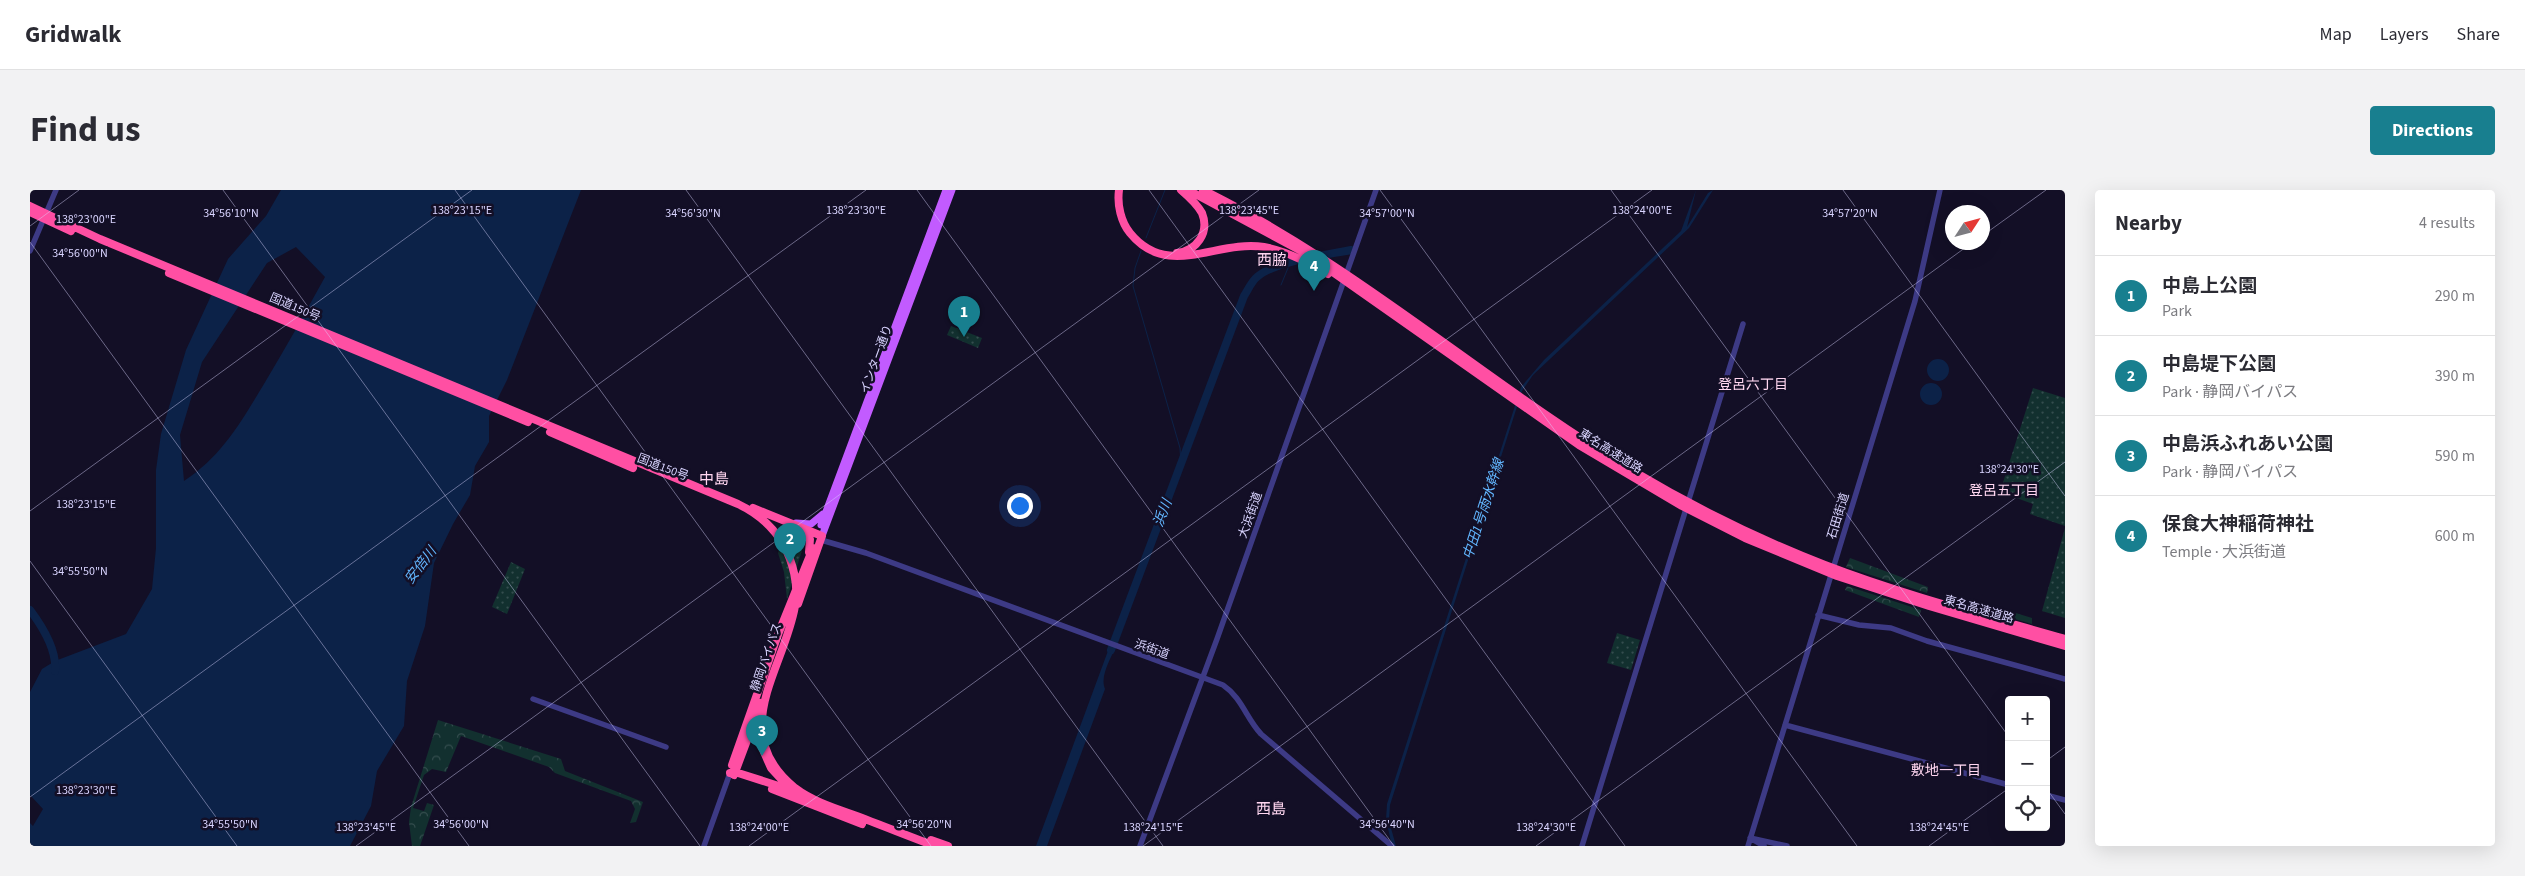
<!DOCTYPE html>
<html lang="en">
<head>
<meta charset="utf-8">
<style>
  :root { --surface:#fff; --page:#f2f2f3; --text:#2b2b33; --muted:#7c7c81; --line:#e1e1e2; --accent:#187f8f }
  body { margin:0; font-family:"Source Sans 3","Noto Sans JP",sans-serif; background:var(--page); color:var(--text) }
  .controls { position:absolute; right:15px; bottom:15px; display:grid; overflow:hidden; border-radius:5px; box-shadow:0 5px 20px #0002 }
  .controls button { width:45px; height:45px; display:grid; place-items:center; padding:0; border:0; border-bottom:1px solid var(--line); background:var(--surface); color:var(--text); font:25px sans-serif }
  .compass { position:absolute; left:1915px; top:15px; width:45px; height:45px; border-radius:50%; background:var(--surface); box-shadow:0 5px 20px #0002; rotate:54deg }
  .you { position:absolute; left:989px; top:315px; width:18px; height:18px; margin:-12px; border:4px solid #fff; border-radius:50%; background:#1a73e8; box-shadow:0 0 0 8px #1a73e833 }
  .badge { display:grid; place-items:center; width:32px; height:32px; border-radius:50%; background:var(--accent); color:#fff; font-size:16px; font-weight:700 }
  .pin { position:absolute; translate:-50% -41px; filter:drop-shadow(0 1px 2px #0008) }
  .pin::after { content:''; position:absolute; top:26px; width:18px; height:15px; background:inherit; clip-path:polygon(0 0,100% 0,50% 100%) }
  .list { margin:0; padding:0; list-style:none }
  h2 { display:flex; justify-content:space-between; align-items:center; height:65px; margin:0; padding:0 20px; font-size:21px }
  h2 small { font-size:16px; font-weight:400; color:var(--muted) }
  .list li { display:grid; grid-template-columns:32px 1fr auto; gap:15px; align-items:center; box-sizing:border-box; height:80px; padding:0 20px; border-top:1px solid var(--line) }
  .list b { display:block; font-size:19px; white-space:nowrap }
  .list p { margin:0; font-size:16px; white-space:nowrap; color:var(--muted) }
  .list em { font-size:16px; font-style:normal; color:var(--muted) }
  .icon { flex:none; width:28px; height:28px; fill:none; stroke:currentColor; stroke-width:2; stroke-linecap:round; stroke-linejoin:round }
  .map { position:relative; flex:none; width:2035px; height:656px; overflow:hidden; border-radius:5px }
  header { display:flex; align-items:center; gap:30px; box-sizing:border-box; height:70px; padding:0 25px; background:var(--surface); border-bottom:1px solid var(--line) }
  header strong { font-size:24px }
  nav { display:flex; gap:28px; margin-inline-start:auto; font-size:18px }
  .intro { display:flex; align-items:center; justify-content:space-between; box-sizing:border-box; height:120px; padding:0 30px }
  h1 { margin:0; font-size:35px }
  .button { padding:12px 22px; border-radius:5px; background:var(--accent); color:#fff; font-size:18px; font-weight:700 }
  main { display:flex; gap:30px; padding:0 30px }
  aside { flex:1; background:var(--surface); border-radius:5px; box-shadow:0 5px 20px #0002 }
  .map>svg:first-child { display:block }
  .forest { fill:url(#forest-crowns) }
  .park { fill:url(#park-dots) }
  .water { fill:#0c2248; fill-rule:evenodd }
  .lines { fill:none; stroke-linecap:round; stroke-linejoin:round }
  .stream { stroke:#0c2248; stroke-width:1 }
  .river { stroke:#0c2248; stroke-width:8 }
  .minor { stroke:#3d3a85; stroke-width:5.5 }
  .major { stroke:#c25bff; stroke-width:7 }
  .highway { stroke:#ff4fa3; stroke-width:8 }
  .ticks { fill:none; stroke:#d9d4ff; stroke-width:1; stroke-opacity:0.45 }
  .labels { text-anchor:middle; stroke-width:5; stroke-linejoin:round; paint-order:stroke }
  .street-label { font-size:12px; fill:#d9d4ff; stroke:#130f26 }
  .neighbourhood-label { font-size:14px; fill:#ffd6f0; stroke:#130f26 }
  .water-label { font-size:14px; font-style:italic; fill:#62b6ff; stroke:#130f26 }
  .quarter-label { font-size:15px; fill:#ffd6f0; stroke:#130f26 }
  .ticks-label { font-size:12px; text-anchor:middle; fill:#d9d4ff; stroke:#130f26; stroke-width:5; stroke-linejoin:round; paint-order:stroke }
</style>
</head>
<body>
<header>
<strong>Gridwalk</strong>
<nav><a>Map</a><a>Layers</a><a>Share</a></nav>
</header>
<div class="intro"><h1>Find us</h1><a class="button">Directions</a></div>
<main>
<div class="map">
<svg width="2035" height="656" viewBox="0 0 2035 656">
  <defs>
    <pattern id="forest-crowns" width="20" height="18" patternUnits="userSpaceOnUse" patternTransform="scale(1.25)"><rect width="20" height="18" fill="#12302f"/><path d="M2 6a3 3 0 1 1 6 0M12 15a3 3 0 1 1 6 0" fill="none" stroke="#344d4e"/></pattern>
    <pattern id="park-dots" width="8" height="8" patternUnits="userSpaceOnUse" patternTransform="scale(1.25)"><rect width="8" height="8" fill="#12302f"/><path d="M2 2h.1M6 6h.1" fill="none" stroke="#344d4e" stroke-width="1.8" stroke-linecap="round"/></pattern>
  </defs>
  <rect width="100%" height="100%" fill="#130f26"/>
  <path class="forest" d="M 1820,368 L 1898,397 L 1897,403 L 1816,377 Z
    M 1817,396 L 1891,420 L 1889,427 L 1815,400 Z
    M 1940,409 L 2002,428 L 2002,434 L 1937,415 Z
    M 408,530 L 531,569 L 535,581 L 613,612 L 606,632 L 600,633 L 605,619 L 601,611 L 525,583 L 519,577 L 431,546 L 416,582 L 402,579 L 394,585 L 383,618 L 394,621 L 397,613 L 404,615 L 390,656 L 382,656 L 379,632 L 381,617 Z"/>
  <path class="park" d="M 921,136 L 952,148 L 948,158 L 917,145 Z
    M 2003,198 L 2035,208 L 2035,336 L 2000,324 L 2003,314 L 1970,302 Z
    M 2035,338 L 2035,428 L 2012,421 Z
    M 755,342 L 755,345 L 763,348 L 765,345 L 771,350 L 773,357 L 757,409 L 754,382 L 748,363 Z
    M 481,372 L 495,379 L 477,424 L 462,417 Z
    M 1587,443 L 1610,450 L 1601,480 L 1577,473 Z"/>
  <path class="water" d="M 251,0 L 551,0 L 477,190 L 459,226 L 459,252 L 445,276 L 440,305 L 423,334 L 404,373 L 395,436 L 377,491 L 374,536 L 347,581 L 341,616 L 320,656 L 0,656 L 0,633 L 3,636 L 13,619 L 0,605 L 0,502 L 12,479 L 25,471 L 96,444 L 122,399 L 126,358 L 126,280 L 131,244 L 156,160 L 198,69 L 236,26 ZM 266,57 L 295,87 C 275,123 255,159 234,194 C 211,232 192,266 154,291 L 150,245 L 172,172 L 237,73 Z
    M 1666,0 L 1657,37 L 1678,3 L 1683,0 L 1659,38 L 1503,185 L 1492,201 L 1360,615 L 1359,631 L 1366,656 L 1362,656 L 1356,630 L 1357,614 L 1491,197 L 1514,170 L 1651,41 Z
    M1897 180a11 11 0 1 1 22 0a11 11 0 1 1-22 0Z
    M1890 204a11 11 0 1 1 22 0a11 11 0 1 1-22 0Z
    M 1082,450 L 1088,452 C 1083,465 1069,485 1075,499 L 1017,656 L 1006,656 Z"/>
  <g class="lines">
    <path class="stream" d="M 1116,48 L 1135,0
      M 1111,61 L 1105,78 L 1103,96 L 1150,258 L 1151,274
      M 1251,95 L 1258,78"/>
    <path class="river" d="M 0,420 C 12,436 27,460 25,481
      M 1081,460 L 1214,106 C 1218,100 1221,92 1227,87 C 1245,71 1296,65 1321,60"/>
    <path class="minor" d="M 0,61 L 26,0
      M 791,350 L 836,363 L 1193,495 C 1212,508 1216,528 1231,544 L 1362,656
      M 1788,425 L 1829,435 L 1861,438 L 1897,451 L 2035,489
      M 503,509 L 636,557
      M 1755,535 L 1979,595
      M 2016,605 L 2035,610
      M 1720,648 L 1757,656
      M 1722,649 L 1734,656
      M 674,656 L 700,583
      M 1110,656 L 1187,449 L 1346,0
      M 1552,656 L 1713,134
      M 1718,656 L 1885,111 L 1910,0"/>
    <path class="major" d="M 766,333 L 781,334 L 793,324
      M 791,335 L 916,0
      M 792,346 L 922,0"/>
    <path class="highway" d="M 1089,0 C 1087,15 1091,32 1100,43 C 1138,90 1187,49 1234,57 C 1257,61 1278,72 1298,84
      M 1158,0 L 1277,64 L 1549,255 L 1652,316 L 1715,348 L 1807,386 L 1899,416 L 2035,456
      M 1173,0 C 1327,76 1455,192 1601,280 C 1663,317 1728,349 1795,375 C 1873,405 1955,426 2035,449
      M 0,16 L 70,49 L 708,314 C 727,323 742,335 753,354 C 763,372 769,395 765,416 C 754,480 696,542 765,598 C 782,611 804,618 824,625 C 851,635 878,646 905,656
      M 0,22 L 41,41
      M 1147,63 C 1166,61 1180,43 1172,23 C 1167,14 1158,6 1151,0
      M 139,83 L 498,232
      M 520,242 L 603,278
      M 723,318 L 792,346 L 768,414
      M 767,342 L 780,349 L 779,362
      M 730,553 L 741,578 L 764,603
      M 702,575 L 749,442 L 783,358
      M 700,583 L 705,582 L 758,599
      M 704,585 L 731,513
      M 742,599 L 832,634
      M 901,650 L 918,656"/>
  </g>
  <path class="ticks" d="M 193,0 L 670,656M 425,0 L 901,656M 656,0 L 1133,656M 887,0 L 1364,656M 1119,0 L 1595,656M 1350,0 L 1827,656M 1581,0 L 1979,547M 1813,0 L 2035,306M 0,36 L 49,0M 1952,46 L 2016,0M 0,52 L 439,656M 0,321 L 442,0M 0,371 L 207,656M 2016,571 L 2035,557M 2016,598 L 2035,624M 0,607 L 836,0M 326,656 L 1229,0M 719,656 L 1622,0M 1113,656 L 1943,52M 1506,656 L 2035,272M 1899,656 L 1979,598"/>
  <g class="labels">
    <g class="street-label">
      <text transform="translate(265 117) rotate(23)" y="4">国道150号</text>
      <text transform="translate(846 169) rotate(-70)" y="4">インター通り</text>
      <text transform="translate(1581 261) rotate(32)" y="4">東名高速道路</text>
      <text transform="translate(633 277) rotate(21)" y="4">国道150号</text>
      <text transform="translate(1220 325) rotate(-70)" y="4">大浜街道</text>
      <text transform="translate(1808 326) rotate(-73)" y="4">石田街道</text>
      <text transform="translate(1949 419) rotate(16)" y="4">東名高速道路</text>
      <text transform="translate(1122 459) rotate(19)" y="4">浜街道</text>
      <text transform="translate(736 467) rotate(-71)" y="4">静岡バイパス</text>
    </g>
    <g class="neighbourhood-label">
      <text x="1723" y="199">登呂六丁目</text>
      <text x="1974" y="305">登呂五丁目</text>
      <text x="1916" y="585">敷地一丁目</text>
    </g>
    <g class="water-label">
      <text transform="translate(1453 319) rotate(-72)" y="5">中田1号雨水幹線</text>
      <text transform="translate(1132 323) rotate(-69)" y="5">浜川</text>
      <text transform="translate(390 375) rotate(-53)" y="5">安倍川</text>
    </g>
    <g class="quarter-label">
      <text x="1242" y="75">西脇</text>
      <text x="684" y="294">中島</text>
      <text x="1241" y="624">西島</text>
    </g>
  </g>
  <g class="ticks-label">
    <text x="432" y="24">138°23'15"E</text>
    <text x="826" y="24">138°23'30"E</text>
    <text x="1219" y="24">138°23'45"E</text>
    <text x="1612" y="24">138°24'00"E</text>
    <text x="201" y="27">34°56'10"N</text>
    <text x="663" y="27">34°56'30"N</text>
    <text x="1357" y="27">34°57'00"N</text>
    <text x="1820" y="27">34°57'20"N</text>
    <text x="56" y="33">138°23'00"E</text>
    <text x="50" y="67">34°56'00"N</text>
    <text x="1979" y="283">138°24'30"E</text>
    <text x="56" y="318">138°23'15"E</text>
    <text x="50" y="385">34°55'50"N</text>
    <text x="56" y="604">138°23'30"E</text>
    <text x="200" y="638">34°55'50"N</text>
    <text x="431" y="638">34°56'00"N</text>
    <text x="894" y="638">34°56'20"N</text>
    <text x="1357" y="638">34°56'40"N</text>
    <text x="336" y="641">138°23'45"E</text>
    <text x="729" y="641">138°24'00"E</text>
    <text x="1123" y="641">138°24'15"E</text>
    <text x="1516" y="641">138°24'30"E</text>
    <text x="1909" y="641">138°24'45"E</text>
  </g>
</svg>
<div class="controls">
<button>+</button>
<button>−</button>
<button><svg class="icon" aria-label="locate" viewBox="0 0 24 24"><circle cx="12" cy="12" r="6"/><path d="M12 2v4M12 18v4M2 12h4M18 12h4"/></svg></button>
</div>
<svg class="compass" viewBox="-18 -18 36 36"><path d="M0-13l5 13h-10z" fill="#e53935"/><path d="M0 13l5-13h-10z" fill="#7c7c81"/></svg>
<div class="you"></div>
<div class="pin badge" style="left:934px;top:147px">1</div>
<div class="pin badge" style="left:760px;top:374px">2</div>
<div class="pin badge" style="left:732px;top:566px">3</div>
<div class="pin badge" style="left:1284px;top:101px">4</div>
</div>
<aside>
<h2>Nearby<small>4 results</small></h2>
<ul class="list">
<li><span class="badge">1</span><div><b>中島上公園</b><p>Park</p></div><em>290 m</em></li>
<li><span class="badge">2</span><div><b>中島堤下公園</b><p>Park · 静岡バイパス</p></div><em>390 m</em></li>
<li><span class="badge">3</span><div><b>中島浜ふれあい公園</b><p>Park · 静岡バイパス</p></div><em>590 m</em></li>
<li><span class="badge">4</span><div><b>保食大神稲荷神社</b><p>Temple · 大浜街道</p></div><em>600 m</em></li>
</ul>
</aside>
</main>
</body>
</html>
